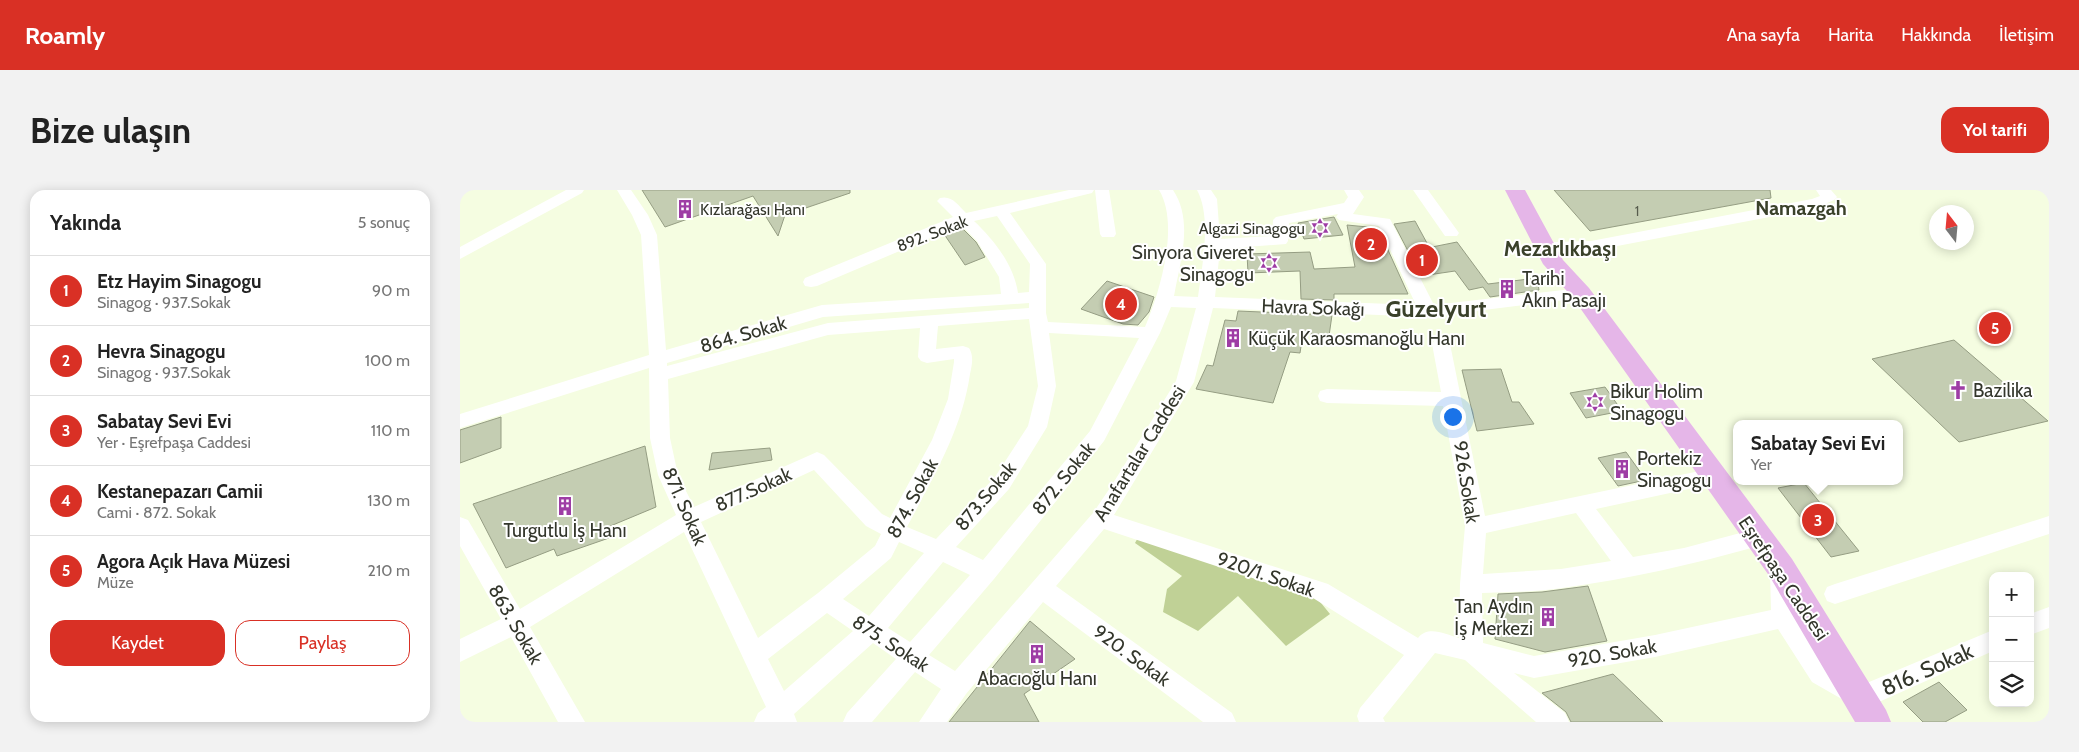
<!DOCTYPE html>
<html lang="tr">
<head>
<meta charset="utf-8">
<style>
  :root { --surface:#fff; --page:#f2f2f2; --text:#222; --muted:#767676; --line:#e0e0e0; --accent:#d93025 }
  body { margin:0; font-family:Cabin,sans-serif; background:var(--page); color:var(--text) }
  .controls { position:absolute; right:15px; bottom:15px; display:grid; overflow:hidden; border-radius:10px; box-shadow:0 2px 12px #0003 }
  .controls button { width:45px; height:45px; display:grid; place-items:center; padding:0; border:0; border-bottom:1px solid var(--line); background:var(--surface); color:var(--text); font:25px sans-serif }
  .compass { position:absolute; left:1469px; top:15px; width:45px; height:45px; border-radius:50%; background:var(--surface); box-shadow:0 2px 12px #0003; rotate:344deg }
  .you { position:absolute; left:992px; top:226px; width:18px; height:18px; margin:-12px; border:4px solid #fff; border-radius:50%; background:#1a73e8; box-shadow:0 0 0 8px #1a73e833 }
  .badge { display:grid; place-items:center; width:32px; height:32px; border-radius:50%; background:var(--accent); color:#fff; font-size:16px; font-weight:700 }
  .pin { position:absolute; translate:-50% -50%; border:2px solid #fff; box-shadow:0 1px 5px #0006 }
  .popup { position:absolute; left:1273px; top:230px; width:170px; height:65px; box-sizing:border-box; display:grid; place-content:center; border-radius:10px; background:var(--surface); filter:drop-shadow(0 1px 4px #0005); font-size:16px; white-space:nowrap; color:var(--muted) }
  .popup b { font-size:19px; color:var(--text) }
  .popup::after { content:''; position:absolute; left:50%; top:100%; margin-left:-10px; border:10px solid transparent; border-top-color:var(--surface) }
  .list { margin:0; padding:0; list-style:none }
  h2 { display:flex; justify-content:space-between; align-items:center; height:65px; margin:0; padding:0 20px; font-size:21px }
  h2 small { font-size:16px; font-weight:400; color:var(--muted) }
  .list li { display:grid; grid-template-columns:32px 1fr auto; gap:15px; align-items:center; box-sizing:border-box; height:70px; padding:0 20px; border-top:1px solid var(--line) }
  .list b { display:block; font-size:19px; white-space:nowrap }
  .list p { margin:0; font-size:16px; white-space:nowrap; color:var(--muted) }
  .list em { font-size:16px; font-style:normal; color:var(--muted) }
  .actions { display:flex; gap:10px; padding:15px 20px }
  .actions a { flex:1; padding:11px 0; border:1px solid var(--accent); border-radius:15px; text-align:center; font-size:18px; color:var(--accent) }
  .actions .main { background:var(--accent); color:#fff }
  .icon { flex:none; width:28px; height:28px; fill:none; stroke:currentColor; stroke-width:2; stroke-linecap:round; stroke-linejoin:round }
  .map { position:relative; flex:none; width:1589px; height:532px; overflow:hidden; border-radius:15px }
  header { display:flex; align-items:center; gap:30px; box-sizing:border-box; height:70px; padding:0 25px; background:var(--accent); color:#fff }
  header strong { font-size:24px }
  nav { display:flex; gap:28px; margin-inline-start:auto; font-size:18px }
  .intro { display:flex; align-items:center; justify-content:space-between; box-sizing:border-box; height:120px; padding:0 30px }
  h1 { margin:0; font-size:35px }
  .button { padding:12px 22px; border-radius:15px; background:var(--accent); color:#fff; font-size:18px; font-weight:700 }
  main { display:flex; gap:30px; padding:0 30px }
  aside { flex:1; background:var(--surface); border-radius:15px; box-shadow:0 2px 12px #0003 }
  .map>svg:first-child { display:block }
  .green { fill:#c0d196 }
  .building { fill:#c4cdb2; stroke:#959d83 }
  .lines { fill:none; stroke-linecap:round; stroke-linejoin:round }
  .street { fill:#fff; fill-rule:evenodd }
  .primary { fill:#e5b6e8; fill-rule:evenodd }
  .labels { text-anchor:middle; stroke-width:4; stroke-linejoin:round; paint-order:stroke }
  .far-number-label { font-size:14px; fill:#575c4d }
  .far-poi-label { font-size:16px; fill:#33362b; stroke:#fff; text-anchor:start }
  .far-street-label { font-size:16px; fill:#33362b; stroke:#fff }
  .poi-label { font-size:19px; fill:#33362b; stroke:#fff; text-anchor:start }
  .street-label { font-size:19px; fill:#33362b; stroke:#fff }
  .far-district-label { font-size:20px; font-weight:bold; fill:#3a412a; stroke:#fff }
  .quarter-label { font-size:21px; font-weight:bold; fill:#3a412a; stroke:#fff }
  .near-street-label { font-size:22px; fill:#33362b; stroke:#fff }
  .district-label { font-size:24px; font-weight:bold; fill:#3a412a; stroke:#fff }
</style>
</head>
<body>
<header>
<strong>Roamly</strong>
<nav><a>Ana sayfa</a><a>Harita</a><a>Hakkında</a><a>İletişim</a></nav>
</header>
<div class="intro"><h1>Bize ulaşın</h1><a class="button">Yol tarifi</a></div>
<main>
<aside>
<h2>Yakında<small>5 sonuç</small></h2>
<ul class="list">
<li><span class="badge">1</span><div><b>Etz Hayim Sinagogu</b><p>Sinagog · 937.Sokak</p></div><em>90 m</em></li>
<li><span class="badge">2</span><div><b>Hevra Sinagogu</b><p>Sinagog · 937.Sokak</p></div><em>100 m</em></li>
<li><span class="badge">3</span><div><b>Sabatay Sevi Evi</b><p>Yer · Eşrefpaşa Caddesi</p></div><em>110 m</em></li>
<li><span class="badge">4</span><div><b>Kestanepazarı Camii</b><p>Cami · 872. Sokak</p></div><em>130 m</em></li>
<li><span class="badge">5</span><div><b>Agora Açık Hava Müzesi</b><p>Müze</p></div><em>210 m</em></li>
</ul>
<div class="actions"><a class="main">Kaydet</a><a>Paylaş</a></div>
</aside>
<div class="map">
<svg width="1589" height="532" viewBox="0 0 1589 532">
  <rect width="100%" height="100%" fill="#f5fde1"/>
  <path class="green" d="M 681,342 L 848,397 L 870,424 L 826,456 L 778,406 L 738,441 L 703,422 L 707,399 L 722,386 L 675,353 Z"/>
  <path class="building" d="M 182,0 L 390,0 L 390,3 L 325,25 L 318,46 L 293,6 L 205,37 Z
    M 1094,0 L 1310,0 L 1311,8 L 1130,41 Z
    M 874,27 L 883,45 L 844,49 L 838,33 Z
    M 955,31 L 968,55 L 970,55 L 972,57 L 997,52 L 1028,94 L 1077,88 L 1079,100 L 1030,107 L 1023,97 L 1009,100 L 995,81 L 961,86 L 934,34 Z
    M 887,35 L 918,38 L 948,104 L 874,104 L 874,110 L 841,109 L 840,81 L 788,83 L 787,64 L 850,62 L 854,79 L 895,77 Z
    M 501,37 L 516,52 L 525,67 L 505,75 L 484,44 Z
    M 647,91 L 694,107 L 689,122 L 678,135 L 663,134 L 621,119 Z
    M 778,121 L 872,125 L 869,146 L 843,143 L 840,163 L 830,162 L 813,213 L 736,199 L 747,175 L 753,176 L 765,130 L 776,131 Z
    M 1494,150 L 1588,231 L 1499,252 L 1412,169 Z
    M 1041,179 L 1052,212 L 1059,212 L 1074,234 L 1017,241 L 1002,180 Z
    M 1145,197 L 1162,221 L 1126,228 L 1110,203 Z
    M 41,227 L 41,258 L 0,273 L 0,240 Z
    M 185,256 L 196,317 L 148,337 L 149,348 L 97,366 L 94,359 L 46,378 L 13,314 Z
    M 310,258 L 312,270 L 249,280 L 252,263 Z
    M 1166,262 L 1186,290 L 1158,296 L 1138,268 Z
    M 1344,293 L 1399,361 L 1371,367 L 1318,298 Z
    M 1128,396 L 1147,451 L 1085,462 L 1035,449 L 1038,404 L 1082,402 Z
    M 570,431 L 615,469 L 564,504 L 579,532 L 489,532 Z
    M 1153,484 L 1203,532 L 1111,532 L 1106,522 L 1082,503 Z
    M 1479,492 L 1507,520 L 1485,532 L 1463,532 L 1443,512 Z"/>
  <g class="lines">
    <path class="street" d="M 106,0 L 124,0 L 122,3 L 0,69 L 0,57 Z
      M 157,0 L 171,0 L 188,25 L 197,45 L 206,160 L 362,115 L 541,104 L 539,87 L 517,51 L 501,35 L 357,96 L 351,97 L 345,96 L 343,92 L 345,88 L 493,27 L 477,11 L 480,8 C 492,5 498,15 506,23 L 609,0 L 634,0 L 632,3 L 550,23 L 586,74 L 586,123 L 588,132 L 685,137 C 700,102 720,34 699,0 L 713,0 C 734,31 720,72 714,106 L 738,107 C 742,76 752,27 737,0 L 751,0 L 757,9 L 760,49 L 812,46 L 813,30 L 816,27 L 884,13 L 888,7 L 884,0 L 899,0 L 904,7 L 893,24 L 930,29 L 974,115 L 1121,98 L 1127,99 L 1129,103 L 1127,107 L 1121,108 L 968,127 L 753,118 L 734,192 L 654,325 L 868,394 L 958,448 C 968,435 985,444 999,448 L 1000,394 L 1005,336 L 983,216 L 867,213 L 860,211 L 858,206 L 860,201 L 867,199 L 981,202 L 972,154 L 975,150 L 981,148 L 987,150 L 990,154 L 1025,326 L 1254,278 L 1261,280 L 1264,286 L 1261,292 L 1136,319 L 1173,367 L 1224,358 L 1299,338 L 1307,341 L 1310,347 L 1307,353 L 1299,356 C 1234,374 1169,389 1102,398 C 1076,402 1049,402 1022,403 L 1023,453 L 1074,466 L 1195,445 L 1311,420 L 1310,380 L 1313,373 L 1321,371 L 1329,373 L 1332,380 L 1334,419 L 1354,421 L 1362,424 L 1366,431 L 1362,438 L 1354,441 L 1345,440 L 1370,476 L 1402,495 L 1533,440 L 1533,461 L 1401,520 L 1352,492 L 1318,439 L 1195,467 L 1074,488 L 1054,483 L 1105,523 L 1109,532 L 1076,532 L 1005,470 L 975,463 L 923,528 L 925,532 L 899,532 L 897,526 L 900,518 L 944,465 L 853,408 L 644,339 L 596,396 L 772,523 L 776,532 L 743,532 L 583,412 L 506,504 L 487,532 L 459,532 L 481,499 L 455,482 L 412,532 L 383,532 L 387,523 L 436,469 L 413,453 L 334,524 L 337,532 L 294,532 L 298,523 L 306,517 L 224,342 L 70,437 L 125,532 L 98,532 L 51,447 L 0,472 L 0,449 L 41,429 L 0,356 L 0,327 L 8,330 L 60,419 L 216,325 L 198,285 L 190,248 L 189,178 L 0,238 L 0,224 L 189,165 L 181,45 L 172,25 ZM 878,24 L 876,27 L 879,30 L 919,36 L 956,115 L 755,107 L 760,59 L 826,54 L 828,51 L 829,33 ZM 537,26 L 570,74 L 569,102 L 558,103 C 554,75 534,50 514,31 ZM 569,113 L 569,118 L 368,133 L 207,176 L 207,173 L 363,127 ZM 711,117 L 736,118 L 716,191 L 652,295 L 633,323 L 495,481 L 469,465 L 534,389 L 644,251 L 700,143 ZM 569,129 L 578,196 L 568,236 L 535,287 L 476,349 L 447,337 C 473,287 502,240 510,184 C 512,175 514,166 509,158 L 503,156 L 476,159 L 478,136 ZM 460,138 L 458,167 L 461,171 L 467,173 L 494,169 L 494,172 L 488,209 L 472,250 L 430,328 L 422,324 L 364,265 L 357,262 L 234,317 L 218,285 L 210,248 L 208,189 L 368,145 ZM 589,143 L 679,148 L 630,241 L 523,370 L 496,357 L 549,299 L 587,237 L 596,196 ZM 354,280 L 406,336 L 421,344 L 415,356 L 358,403 L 298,448 L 241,332 ZM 1116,323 L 1151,371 L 1101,379 L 1023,384 L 1026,343 ZM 439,352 L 464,363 L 409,426 L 383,409 L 431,368 ZM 483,372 L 510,385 L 450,452 L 428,438 ZM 367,423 L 393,441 L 324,501 L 308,469 Z
      M 635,0 L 649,0 L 656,44 L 654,47 L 642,47 L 640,44 Z
      M 953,0 L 968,0 L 999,43 L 997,46 L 985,46 Z
      M 1356,0 L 1371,0 L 1377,7 L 1374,10 L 1356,18 L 1131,61 L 1094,58 L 1092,55 L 1094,52 L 1131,51 L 1352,9 L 1360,6 Z
      M 1589,326 L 1589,344 L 1375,414 L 1367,411 L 1364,404 L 1367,397 L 1375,394 Z
      M 1589,417 L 1589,438 L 1570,445 L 1570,424 Z"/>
    <path class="primary" d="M 1045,0 L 1065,0 L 1103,70 L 1129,98 L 1332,369 L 1426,520 L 1431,532 L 1395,532 L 1310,387 L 1113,108 L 1083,74 Z"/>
  </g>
  <defs>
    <g id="building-bare" transform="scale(1.5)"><path d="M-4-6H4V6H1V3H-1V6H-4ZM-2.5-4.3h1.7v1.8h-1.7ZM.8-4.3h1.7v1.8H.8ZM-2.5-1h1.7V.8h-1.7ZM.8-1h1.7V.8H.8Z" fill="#9e3da5" stroke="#fff" stroke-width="2.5" paint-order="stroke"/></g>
    <g id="synagogue-bare" transform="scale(1.5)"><path d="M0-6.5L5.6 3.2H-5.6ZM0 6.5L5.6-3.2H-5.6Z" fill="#9e3da5" stroke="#fff" stroke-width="2.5" paint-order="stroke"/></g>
    <g id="church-bare" transform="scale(1.5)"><path d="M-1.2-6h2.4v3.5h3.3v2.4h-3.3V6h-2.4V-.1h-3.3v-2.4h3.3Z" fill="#9e3da5" stroke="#fff" stroke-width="2.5" paint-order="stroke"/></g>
  </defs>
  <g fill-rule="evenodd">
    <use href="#building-bare" x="225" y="19"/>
    <use href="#synagogue-bare" x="860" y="38"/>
    <use href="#synagogue-bare" x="809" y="73"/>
    <use href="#building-bare" x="1047" y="99"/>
    <use href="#building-bare" x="773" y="148"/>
    <use href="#church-bare" x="1498" y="200"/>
    <use href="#synagogue-bare" x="1135" y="212"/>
    <use href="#building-bare" x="1162" y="279"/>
    <use href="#building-bare" x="105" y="316"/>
    <use href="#building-bare" x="1088" y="427"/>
    <use href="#building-bare" x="577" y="464"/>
  </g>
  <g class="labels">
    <g class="far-number-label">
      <text x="1177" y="26">1</text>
    </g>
    <g class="far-poi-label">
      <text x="240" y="25">Kızlarağası Hanı</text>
      <text x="845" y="44" text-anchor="end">Algazi Sinagogu</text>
    </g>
    <g class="far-street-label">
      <text transform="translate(472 43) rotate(-21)" y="6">892. Sokak</text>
    </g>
    <g class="poi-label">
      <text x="794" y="69" text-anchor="end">Sinyora Giveret<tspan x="794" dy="22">Sinagogu</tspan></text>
      <text x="1062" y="95">Tarihi<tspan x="1062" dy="22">Akın Pasajı</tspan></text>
      <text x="788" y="155">Küçük Karaosmanoğlu Hanı</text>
      <text x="1513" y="207">Bazilika</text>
      <text x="1150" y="208">Bikur Holim<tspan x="1150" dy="22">Sinagogu</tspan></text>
      <text x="1177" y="275">Portekiz<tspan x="1177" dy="22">Sinagogu</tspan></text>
      <text x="105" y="347" text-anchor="middle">Turgutlu İş Hanı</text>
      <text x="1073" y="423" text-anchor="end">Tan Aydın<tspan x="1073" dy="22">İş Merkezi</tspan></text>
      <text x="577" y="495" text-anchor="middle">Abacıoğlu Hanı</text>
    </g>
    <g class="street-label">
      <text transform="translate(853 117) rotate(2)" y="7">Havra Sokağı</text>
      <text transform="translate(283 144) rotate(-16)" y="7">864. Sokak</text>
      <text transform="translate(679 263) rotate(-58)" y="7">Anafartalar Caddesi</text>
      <text transform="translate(603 288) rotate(-51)" y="7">872. Sokak</text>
      <text transform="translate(1007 292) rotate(81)" y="7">926.Sokak</text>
      <text transform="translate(293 299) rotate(-24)" y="7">877.Sokak</text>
      <text transform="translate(525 306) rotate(-50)" y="7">873.Sokak</text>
      <text transform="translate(452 308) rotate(-62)" y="7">874. Sokak</text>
      <text transform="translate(225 316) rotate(66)" y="7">871. Sokak</text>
      <text transform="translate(806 384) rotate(19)" y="7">920/1. Sokak</text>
      <text transform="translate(1324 388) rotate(56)" y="7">Eşrefpaşa Caddesi</text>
      <text transform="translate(56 434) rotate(60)" y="7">863. Sokak</text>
      <text transform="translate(431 453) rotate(33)" y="7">875. Sokak</text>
      <text transform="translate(1152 463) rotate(-10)" y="7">920. Sokak</text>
      <text transform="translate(672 465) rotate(36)" y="7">920. Sokak</text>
    </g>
    <g class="far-district-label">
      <text x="1341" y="25">Namazgah</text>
    </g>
    <g class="quarter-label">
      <text x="1100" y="66">Mezarlıkbaşı</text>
    </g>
    <g class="near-street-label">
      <text transform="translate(1467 479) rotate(-24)" y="8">816. Sokak</text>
    </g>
    <g class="district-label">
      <text x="976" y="127">Güzelyurt</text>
    </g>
  </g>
</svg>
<div class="controls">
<button>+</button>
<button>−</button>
<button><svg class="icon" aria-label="layers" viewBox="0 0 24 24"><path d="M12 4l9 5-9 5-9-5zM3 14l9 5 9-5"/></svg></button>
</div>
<svg class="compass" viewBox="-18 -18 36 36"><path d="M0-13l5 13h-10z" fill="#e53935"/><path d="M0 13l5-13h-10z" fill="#767676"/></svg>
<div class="you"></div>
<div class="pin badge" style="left:962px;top:70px">1</div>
<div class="pin badge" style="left:911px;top:54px">2</div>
<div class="pin badge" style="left:1358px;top:330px">3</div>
<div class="popup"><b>Sabatay Sevi Evi</b>Yer</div>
<div class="pin badge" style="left:661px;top:114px">4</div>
<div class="pin badge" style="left:1535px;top:138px">5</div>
</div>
</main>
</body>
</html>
